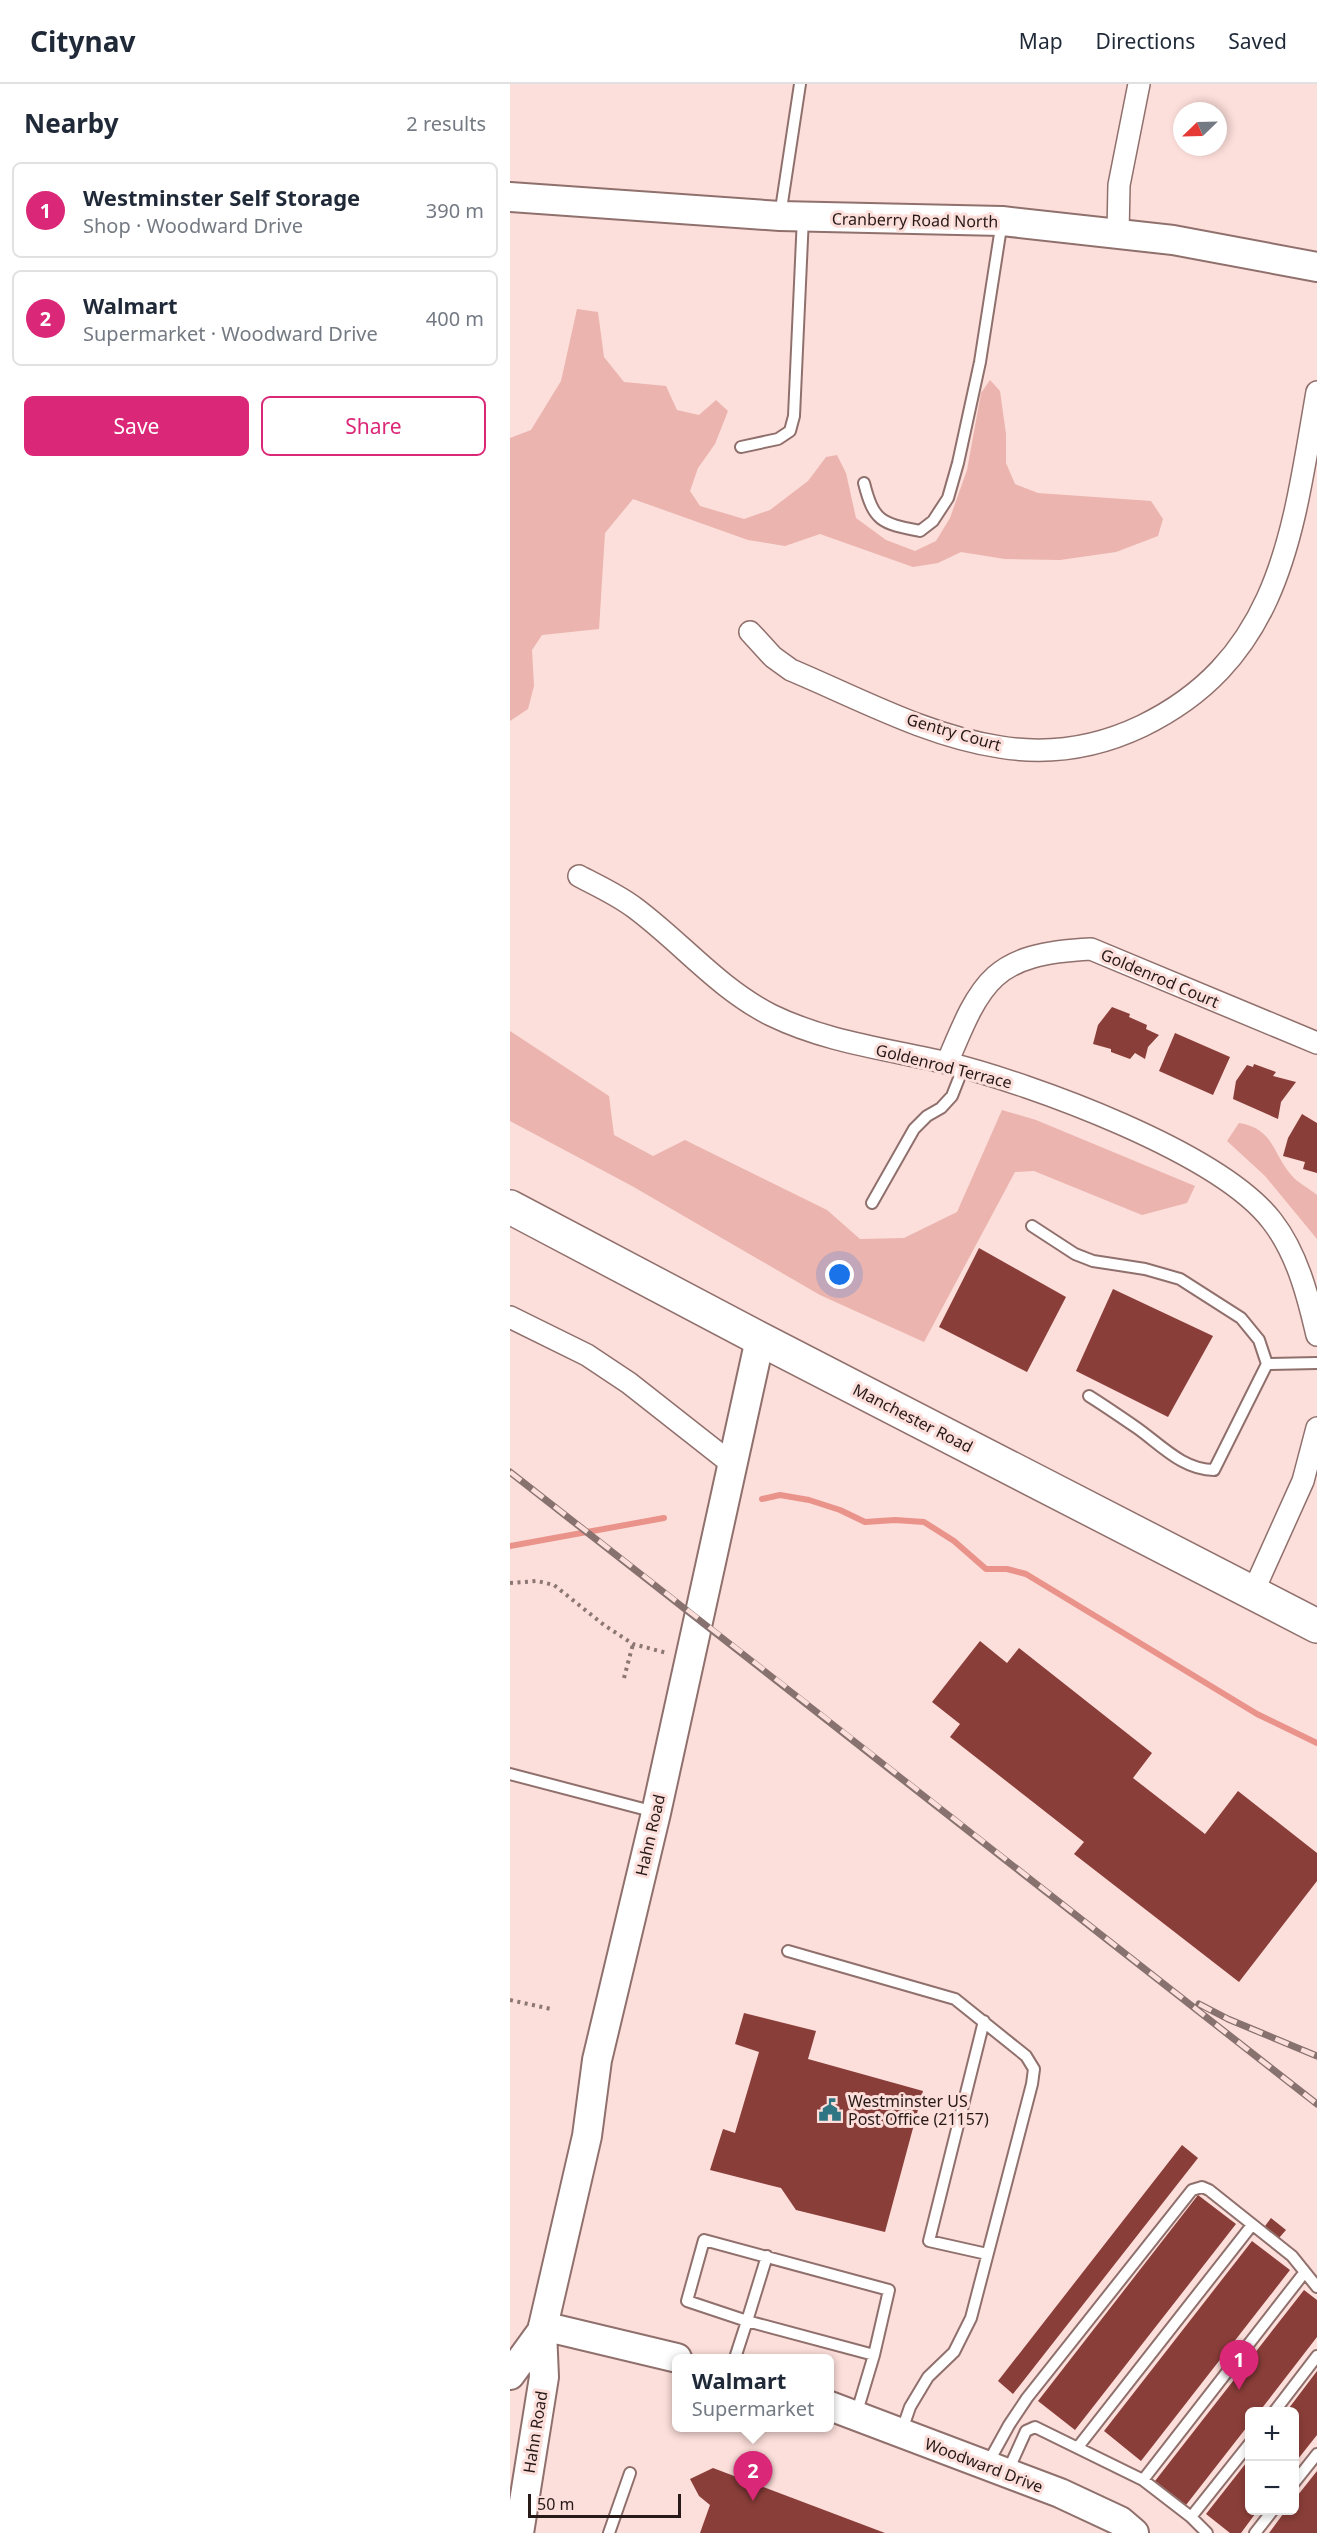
<!DOCTYPE html>
<html lang="en">
<head>
<meta charset="utf-8">
<style>
  :root { --surface:#fff; --page:#f6f6f7; --text:#1f2937; --muted:#747a83; --line:#e0e1e3; --accent:#db2777 }
  body { margin:0; font-family:"Noto Sans",sans-serif; background:var(--page); color:var(--text) }
  .controls { position:absolute; right:18px; bottom:18px; display:grid; overflow:hidden; border-radius:9px; box-shadow:0 3px 9px #0003 }
  .controls button { width:54px; height:54px; display:grid; place-items:center; padding:0; border:0; border-bottom:2px solid var(--line); background:var(--surface); color:var(--text); font:30px sans-serif }
  .compass { position:absolute; left:663px; top:18px; width:54px; height:54px; border-radius:50%; background:var(--surface); box-shadow:0 3px 9px #0003; rotate:247deg }
  .scale { position:absolute; left:18px; bottom:15px; width:153px; box-sizing:border-box; padding-left:6px; border:3px solid #261918; border-top:0; font-size:16px; line-height:21px; white-space:nowrap; color:#261918; -webkit-text-stroke:4px #fcdeda; paint-order:stroke }
  .you { position:absolute; left:330px; top:1191px; width:21px; height:21px; margin:-15px; border:4px solid #fff; border-radius:50%; background:#1a73e8; box-shadow:0 0 0 9px #1a73e833 }
  .badge { display:grid; place-items:center; width:39px; height:39px; border-radius:50%; background:var(--accent); color:#fff; font-size:20px; font-weight:700 }
  .pin { position:absolute; translate:-50% -50px; filter:drop-shadow(0 2px 3px #0008) }
  .pin::after { content:''; position:absolute; top:32px; width:21px; height:18px; background:inherit; clip-path:polygon(0 0,100% 0,50% 100%) }
  .popup { position:absolute; left:162px; top:2270px; width:162px; height:78px; box-sizing:border-box; display:grid; place-content:center; border-radius:9px; background:var(--surface); filter:drop-shadow(0 2px 4px #0005); font-size:20px; white-space:nowrap; color:var(--muted) }
  .popup b { font-size:22px; color:var(--text) }
  .popup::after { content:''; position:absolute; left:50%; top:100%; margin-left:-12px; border:12px solid transparent; border-top-color:var(--surface) }
  .list { margin:0; padding:0; list-style:none }
  h2 { display:flex; justify-content:space-between; align-items:center; height:78px; margin:0; padding:0 24px; font-size:26px }
  h2 small { font-size:20px; font-weight:400; color:var(--muted) }
  .list li { display:grid; grid-template-columns:39px 1fr auto; gap:18px; align-items:center; box-sizing:border-box; height:96px; margin:0 12px 12px; padding:0 12px; border:2px solid var(--line); border-radius:9px }
  .list b { display:block; font-size:22px; white-space:nowrap }
  .list p { margin:0; font-size:20px; white-space:nowrap; color:var(--muted) }
  .list em { font-size:20px; font-style:normal; color:var(--muted) }
  .actions { display:flex; gap:12px; padding:18px 24px }
  .actions a { flex:1; padding:14px 0; border:2px solid var(--accent); border-radius:9px; text-align:center; font-size:21px; color:var(--accent) }
  .actions .main { background:var(--accent); color:#fff }
  .map { position:relative; flex:none; width:807px; height:2449px; overflow:hidden }
  header { display:flex; align-items:center; gap:36px; box-sizing:border-box; height:84px; padding:0 30px; background:var(--surface); border-bottom:2px solid var(--line) }
  header strong { font-size:28px }
  nav { display:flex; gap:33px; margin-inline-start:auto; font-size:21px }
  main { display:flex }
  aside { flex:1; background:var(--surface) }
  .map>svg:first-child { display:block }
  .green { fill:#ebb4ae }
  .lines { fill:none; stroke-linecap:round; stroke-linejoin:round }
  .stream { stroke:#e9938b; stroke-width:6 }
  .building { fill:#8a3e39 }
  .lane-casing { stroke:#90706c; stroke-width:14 }
  .street-casing { stroke:#90706c; stroke-width:24 }
  .secondary-casing { stroke:#90706c; stroke-width:32 }
  .primary-casing { stroke:#90706c; stroke-width:36 }
  .path { stroke:#8c7774; stroke-width:4; stroke-dasharray:3 4.5; stroke-linecap:butt }
  .lane { stroke:#fff; stroke-width:10 }
  .street { stroke:#fff; stroke-width:21 }
  .secondary { stroke:#fff; stroke-width:28 }
  .primary { stroke:#fff; stroke-width:33 }
  .rail-casing { stroke:#877270; stroke-width:7 }
  .rail { stroke:#fcdeda; stroke-width:4.5; stroke-dasharray:14; stroke-linecap:butt }
  .labels { text-anchor:middle; stroke-width:6; stroke-linejoin:round; paint-order:stroke }
  .street-label { font-size:16px; fill:#261918; stroke:#fcdeda }
  .poi-label { font-size:16px; fill:#261918; stroke:#fcdeda; text-anchor:start }
</style>
</head>
<body>
<header>
<strong>Citynav</strong>
<nav><a>Map</a><a>Directions</a><a>Saved</a></nav>
</header>
<main>
<aside>
<h2>Nearby<small>2 results</small></h2>
<ul class="list">
<li><span class="badge">1</span><div><b>Westminster Self Storage</b><p>Shop · Woodward Drive</p></div><em>390 m</em></li>
<li><span class="badge">2</span><div><b>Walmart</b><p>Supermarket · Woodward Drive</p></div><em>400 m</em></li>
</ul>
<div class="actions"><a class="main">Save</a><a>Share</a></div>
</aside>
<div class="map">
<svg width="807" height="2449" viewBox="0 0 807 2449">
  <rect width="100%" height="100%" fill="#fcdeda"/>
  <path class="green" d="M 67,225 L 88,228 L 94,273 L 114,298 L 156,302 L 167,326 L 189,331 L 206,316 L 218,327 L 205,360 L 188,384 L 180,407 L 190,422 L 234,435 L 260,426 L 298,397 L 316,373 L 327,371 L 336,389 L 346,434 L 376,456 L 405,467 L 426,457 L 440,434 L 457,386 L 471,309 L 480,296 L 490,307 L 496,350 L 496,379 L 505,400 L 528,409 L 641,417 L 653,435 L 648,452 L 606,468 L 550,476 L 495,475 L 451,468 L 428,479 L 403,483 L 310,450 L 275,462 L 238,456 L 123,415 L 95,449 L 89,545 L 32,551 L 22,566 L 24,602 L 18,625 L 0,637 L 0,354 L 21,346 L 51,297 Z
    M 0,947 L 99,1012 L 104,1051 L 143,1072 L 175,1056 L 317,1126 L 350,1155 L 394,1154 L 447,1128 L 492,1026 L 526,1036 L 685,1102 L 677,1119 L 632,1131 L 524,1087 L 505,1088 L 414,1258 L 310,1211 L 122,1102 L 0,1037 Z
    M 729,1039 C 766,1045 762,1072 784,1094 C 790,1100 800,1105 807,1111 L 807,1155 L 755,1092 L 717,1057 Z"/>
  <g class="lines">
    <path class="stream" d="M 252,1415 L 270,1411 L 299,1416 L 330,1426 L 355,1438 L 385,1436 L 414,1438 L 444,1457 L 476,1485 L 497,1485 L 516,1490 L 747,1630 L 807,1659
      M 0,1462 L 154,1434"/>
  </g>
  <path class="building" d="M 602,923 L 620,930 L 619,933 L 637,941 L 636,945 L 649,951 L 638,963 L 635,975 L 625,969 L 620,975 L 601,968 L 601,965 L 583,960 L 588,941 Z
    M 665,949 L 720,973 L 703,1011 L 649,987 Z
    M 744,980 L 766,988 L 763,992 L 786,998 L 771,1018 L 768,1035 L 723,1015 L 726,997 L 737,981 L 743,983 Z
    M 792,1030 L 807,1039 L 807,1089 L 793,1085 L 795,1078 L 773,1072 L 778,1054 Z
    M 469,1164 L 556,1213 L 517,1288 L 429,1243 Z
    M 603,1205 L 703,1252 L 658,1333 L 566,1287 Z
    M 470,1557 L 497,1579 L 509,1564 L 642,1669 L 623,1694 L 695,1750 L 728,1707 L 807,1769 L 807,1797 L 729,1898 L 564,1770 L 574,1758 L 440,1653 L 450,1640 L 422,1618 Z
    M 234,1929 L 306,1947 L 298,1975 L 413,2007 L 375,2148 L 286,2126 L 271,2104 L 200,2086 L 213,2045 L 225,2049 L 249,1968 L 225,1960 Z
    M 672,2061 L 688,2074 L 503,2310 L 488,2297 Z
    M 688,2111 L 726,2140 L 565,2346 L 528,2317 Z
    M 761,2134 L 776,2146 L 769,2154 L 755,2142 Z
    M 742,2157 L 780,2186 L 631,2377 L 594,2347 Z
    M 794,2206 L 807,2216 L 807,2253 L 749,2328 L 740,2328 L 740,2339 L 676,2421 L 645,2397 Z
    M 807,2287 L 807,2351 L 784,2380 L 784,2328 L 776,2328 Z
    M 740,2374 L 740,2426 L 748,2426 L 731,2449 L 720,2449 L 696,2430 Z
    M 203,2384 L 375,2449 L 190,2449 L 200,2421 L 189,2412 L 180,2395 Z
    M 807,2387 L 807,2449 L 759,2449 L 776,2426 L 784,2426 L 784,2416 Z"/>
  <g class="lines">
    <g class="lane-casing">
      <path id="lane" d="M 270,132 L 290,0
        M 231,363 L 268,355 L 280,347 L 284,332 L 293,133
        M 354,399 C 364,438 371,439 410,447 L 423,437 L 438,414 L 448,379 L 470,278 L 492,137
        M 362,1119 L 404,1045 L 417,1032 L 431,1024 L 442,1012 L 453,984
        M 522,1142 L 565,1170 L 583,1177 L 635,1185 L 670,1195 L 731,1234 L 749,1256 L 757,1280
        M 579,1312 C 595,1322 611,1333 627,1344 C 651,1361 673,1386 704,1386 L 757,1280 L 807,1279
        M 0,1690 L 145,1728
        M 278,1867 L 445,1915 L 516,1972 L 524,1985 L 522,2000 L 461,2234 L 444,2268 L 418,2293 L 400,2323 L 391,2349
        M 474,1937 L 419,2157 L 477,2170
        M 257,2172 L 237,2237 L 177,2217 L 194,2156 L 379,2206 L 364,2271 L 346,2331
        M 225,2274 L 237,2237 L 364,2271
        M 764,2328 L 807,2272
        M 568,2363 L 742,2141
        M 478,2379 L 499,2341 L 517,2314 L 682,2106 L 692,2103 L 699,2106 L 782,2172 L 807,2203
        M 497,2389 L 516,2347 L 525,2343 L 633,2396 L 681,2433 L 697,2449
        M 633,2396 L 794,2189
        M 784,2399 L 807,2370
        M 681,2433 L 740,2359
        M 99,2449 L 120,2389
        M 745,2449 L 763,2426"/>
    </g>
    <g class="street-casing">
      <path id="street" d="M 608,149 L 609,101 L 629,0
        M 240,548 L 263,573 L 281,586 C 348,614 417,652 490,663 C 539,671 588,663 632,642 C 772,574 783,445 807,308
        M 69,792 C 88,802 108,811 125,824 C 172,859 208,904 261,931 C 316,958 377,965 437,979 C 522,1000 709,1068 762,1137 C 787,1169 798,1212 807,1251
        M 437,979 C 472,895 483,870 581,865 L 807,959
        M 0,1233 L 77,1271 L 119,1299 L 222,1380
        M 743,1508 L 793,1397 L 807,1344"/>
    </g>
    <g class="secondary-casing">
      <path id="secondary" d="M 0,113 L 270,132 L 492,137 L 663,156 L 807,183
        M 33,2242 L 167,2274
        M 0,2291 L 32,2247
        M 320,2322 L 550,2409 L 610,2437 L 624,2449
        M 9,2449 L 34,2293 L 32,2247 L 77,2052 L 87,1976 L 146,1729 L 250,1255"/>
    </g>
    <g class="primary-casing">
      <path id="primary" d="M 0,1123 L 250,1255 L 807,1542"/>
    </g>
    <path class="path" d="M 0,1499 L 27,1497 L 44,1501 L 94,1541 L 123,1560 L 157,1569
      M 114,1594 L 123,1560
      M 0,1916 L 41,1925"/>
    <use href="#lane" class="lane"/>
    <use href="#street" class="street"/>
    <use href="#secondary" class="secondary"/>
    <use href="#primary" class="primary"/>
    <g class="rail-casing">
      <path id="rail" d="M 0,1388 C 270,1597 538,1809 807,2020
        M 689,1920 L 718,1935 L 807,1972"/>
    </g>
    <use href="#rail" class="rail"/>
  </g>
  <defs>
    <g id="civic-bare" transform="scale(1.8)"><path d="M-.6-6.5H3V-4.5H.6V-3L4-1V1h2V6H-6V1h2V-1L-.6-3ZM-1.2 2.5V6h2.4V2.5Z" fill="#307583" stroke="#fcdeda" stroke-width="2.5" paint-order="stroke"/></g>
  </defs>
  <g fill-rule="evenodd">
    <use href="#civic-bare" x="320" y="2026"/>
  </g>
  <g class="labels">
    <g class="street-label">
      <text transform="translate(405 136) rotate(1)" y="6">Cranberry Road North</text>
      <text transform="translate(444 648) rotate(16)" y="6">Gentry Court</text>
      <text transform="translate(650 894) rotate(23)" y="6">Goldenrod Court</text>
      <text transform="translate(434 982) rotate(14)" y="6">Goldenrod Terrace</text>
      <text transform="translate(403 1334) rotate(27)" y="6">Manchester Road</text>
      <text transform="translate(140 1751) rotate(-77)" y="6">Hahn Road</text>
      <text transform="translate(25 2348) rotate(-81)" y="6">Hahn Road</text>
      <text transform="translate(474 2381) rotate(21)" y="6">Woodward Drive</text>
    </g>
    <g class="poi-label">
      <text x="338" y="2023">Westminster US<tspan x="338" dy="18">Post Office (21157)</tspan></text>
    </g>
  </g>
</svg>
<div class="controls">
<button>+</button>
<button>−</button>
</div>
<svg class="compass" viewBox="-18 -18 36 36"><path d="M0-13l5 13h-10z" fill="#e53935"/><path d="M0 13l5-13h-10z" fill="#747a83"/></svg>
<div class="scale">50 m</div>
<div class="you"></div>
<div class="pin badge" style="left:729px;top:2306px">1</div>
<div class="pin badge" style="left:243px;top:2417px">2</div>
<div class="popup"><b>Walmart</b>Supermarket</div>
</div>
</main>
</body>
</html>
